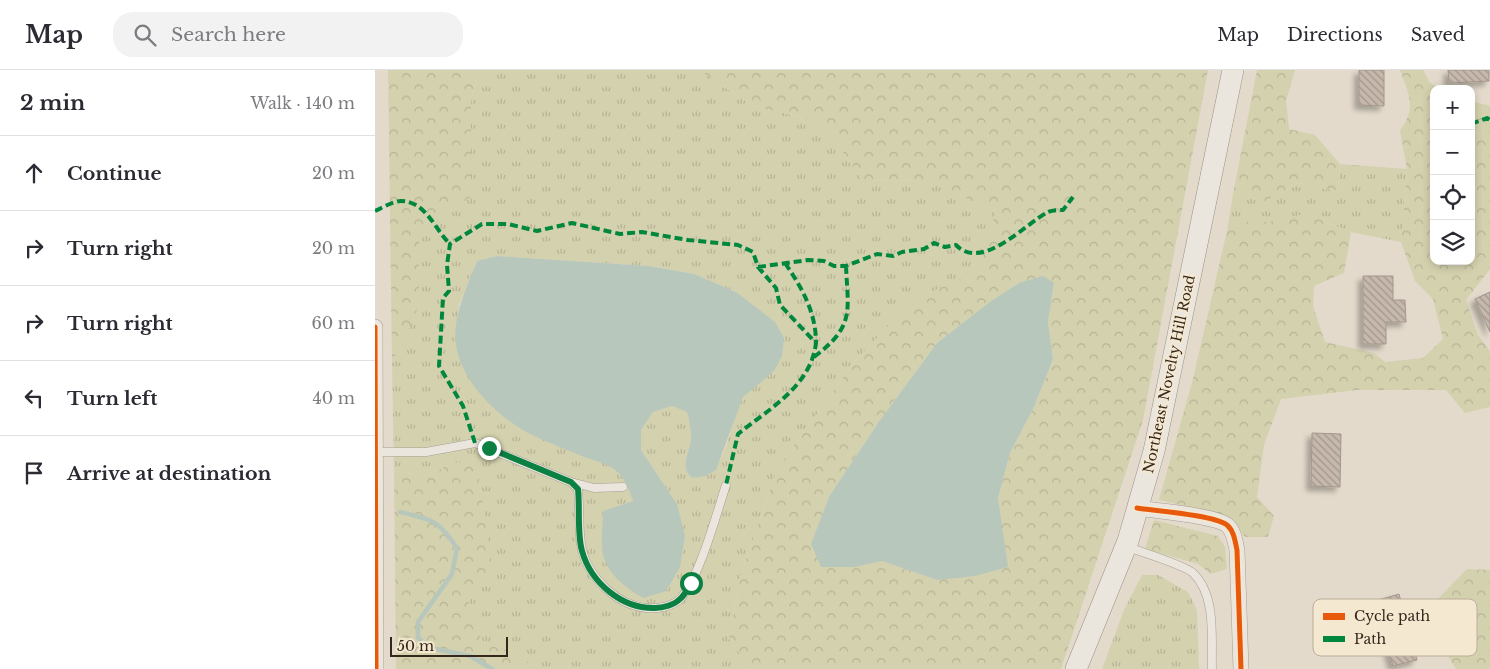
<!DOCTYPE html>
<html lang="en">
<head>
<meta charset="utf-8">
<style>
  :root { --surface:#fff; --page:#f2f2f3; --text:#2b2b33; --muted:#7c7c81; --line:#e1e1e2 }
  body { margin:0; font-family:"Libre Baskerville",serif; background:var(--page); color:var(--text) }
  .controls { position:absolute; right:15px; top:15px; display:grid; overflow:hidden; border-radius:10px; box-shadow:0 2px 8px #0003 }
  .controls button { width:45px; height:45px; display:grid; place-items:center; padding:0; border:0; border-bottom:1px solid var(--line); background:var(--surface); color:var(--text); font:25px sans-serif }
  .scale { position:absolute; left:15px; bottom:12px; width:118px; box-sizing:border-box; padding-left:5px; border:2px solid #36271d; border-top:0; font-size:14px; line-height:18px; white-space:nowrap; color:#36271d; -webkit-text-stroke:4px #f4e8d1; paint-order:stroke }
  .stop { position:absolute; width:15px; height:15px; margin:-11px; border:4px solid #0b8043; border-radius:50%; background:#fff }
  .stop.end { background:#0b8043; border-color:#fff; box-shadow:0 1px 5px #0008 }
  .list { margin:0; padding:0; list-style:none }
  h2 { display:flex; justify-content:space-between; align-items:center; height:65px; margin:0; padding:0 20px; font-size:21px }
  h2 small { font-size:16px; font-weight:400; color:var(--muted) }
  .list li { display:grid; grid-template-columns:32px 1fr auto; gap:15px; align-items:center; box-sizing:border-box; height:75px; padding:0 20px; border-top:1px solid var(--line) }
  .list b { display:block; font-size:19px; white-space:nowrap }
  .list em { font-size:16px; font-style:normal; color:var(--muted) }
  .icon { flex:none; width:28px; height:28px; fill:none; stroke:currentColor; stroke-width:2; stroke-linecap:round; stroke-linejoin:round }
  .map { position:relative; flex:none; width:1115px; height:599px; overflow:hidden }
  header { display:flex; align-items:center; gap:30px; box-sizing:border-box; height:70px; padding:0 25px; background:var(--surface); border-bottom:1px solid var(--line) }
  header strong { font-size:24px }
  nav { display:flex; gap:28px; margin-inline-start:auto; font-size:18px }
  .search { width:350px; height:45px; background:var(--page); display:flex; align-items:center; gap:12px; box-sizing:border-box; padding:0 18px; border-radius:20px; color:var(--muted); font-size:19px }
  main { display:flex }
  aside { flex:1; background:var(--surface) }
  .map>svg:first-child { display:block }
  .grass { fill:url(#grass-tufts); fill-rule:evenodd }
  .forest { fill:url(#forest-crowns); fill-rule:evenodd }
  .water { fill:#b7c7bc }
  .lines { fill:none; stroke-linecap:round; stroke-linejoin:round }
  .stream { stroke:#b7c7bc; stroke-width:4.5 }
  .building { fill:url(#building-back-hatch); stroke:#a3968b; filter:url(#shadow) }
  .lane-casing { stroke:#a89f95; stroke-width:9 }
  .street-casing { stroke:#a89f95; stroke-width:16 }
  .secondary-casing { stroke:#988f85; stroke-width:22 }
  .lane { stroke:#ebe6dd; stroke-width:8 }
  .street { stroke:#ebe6dd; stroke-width:15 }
  .secondary { stroke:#ebe6dd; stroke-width:21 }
  .quiet { stroke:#00873e; stroke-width:4; stroke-dasharray:8 4; stroke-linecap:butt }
  .cycleway-casing { stroke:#f4e8d1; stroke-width:8 }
  .cycleway { stroke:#e8590c; stroke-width:5 }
  .route { stroke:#0b8043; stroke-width:6 }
  .labels { text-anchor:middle; stroke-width:4; stroke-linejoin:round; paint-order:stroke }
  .street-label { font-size:14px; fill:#36271d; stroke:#f4e8d1 }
  .key { fill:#f4e8d1; stroke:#bbae9b; stroke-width:1 }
  .key-label { font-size:14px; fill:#36271d }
</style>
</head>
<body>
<header>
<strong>Map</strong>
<div class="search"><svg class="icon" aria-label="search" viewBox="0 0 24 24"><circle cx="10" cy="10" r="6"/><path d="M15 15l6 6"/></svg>Search here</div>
<nav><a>Map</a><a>Directions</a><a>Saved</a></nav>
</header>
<main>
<aside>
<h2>2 min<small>Walk · 140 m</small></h2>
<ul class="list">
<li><svg class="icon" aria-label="ahead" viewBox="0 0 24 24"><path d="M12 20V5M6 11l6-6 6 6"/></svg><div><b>Continue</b></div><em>20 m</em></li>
<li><svg class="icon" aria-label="right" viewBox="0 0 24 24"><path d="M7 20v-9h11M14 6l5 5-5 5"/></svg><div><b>Turn right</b></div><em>20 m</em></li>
<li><svg class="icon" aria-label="right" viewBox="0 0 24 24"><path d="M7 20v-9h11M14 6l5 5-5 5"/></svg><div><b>Turn right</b></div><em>60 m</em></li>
<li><svg class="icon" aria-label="left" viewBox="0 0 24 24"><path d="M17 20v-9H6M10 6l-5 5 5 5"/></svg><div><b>Turn left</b></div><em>40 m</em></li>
<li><svg class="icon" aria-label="arrive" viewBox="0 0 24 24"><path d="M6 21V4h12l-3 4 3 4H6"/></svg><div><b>Arrive at destination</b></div></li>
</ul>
</aside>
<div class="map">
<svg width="1115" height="599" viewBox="0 0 1115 599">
  <defs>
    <pattern id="grass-tufts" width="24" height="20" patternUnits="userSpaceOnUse" patternTransform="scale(1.25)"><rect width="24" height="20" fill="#d4d1ae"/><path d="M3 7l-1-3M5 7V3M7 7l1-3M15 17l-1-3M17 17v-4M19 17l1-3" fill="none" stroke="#b7b395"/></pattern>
    <pattern id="forest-crowns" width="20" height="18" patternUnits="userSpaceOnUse" patternTransform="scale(1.25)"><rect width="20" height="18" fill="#d4d1ae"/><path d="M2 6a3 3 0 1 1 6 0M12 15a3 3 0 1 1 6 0" fill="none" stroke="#b7b395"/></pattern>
    <pattern id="building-back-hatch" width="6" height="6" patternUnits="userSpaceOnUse" patternTransform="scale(1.25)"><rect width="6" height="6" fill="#c6b8ac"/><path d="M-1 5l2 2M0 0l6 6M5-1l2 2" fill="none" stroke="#a2968b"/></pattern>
    <filter id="shadow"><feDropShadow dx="-4.5" dy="4.5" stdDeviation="2.5" flood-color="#0004"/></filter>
  </defs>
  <rect width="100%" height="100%" fill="#e3dacb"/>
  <path class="grass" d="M 103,0 L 324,0 L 378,36 L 447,52 L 487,110 L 555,111 L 621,142 L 601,203 L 538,230 L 481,290 L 402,399 L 365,508 L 354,569 L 376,599 L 169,599 L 107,571 L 93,532 L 118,501 L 78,392 L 54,406 L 19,401 L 17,293 L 44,236 L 44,161 L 96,127 L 96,32 ZM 122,186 L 274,196 L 318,204 L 361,222 L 399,301 C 389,308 373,318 367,329 C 352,357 355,403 317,408 C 304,396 314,385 316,370 C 318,362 314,351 312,342 L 297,336 L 278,342 L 266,360 L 266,380 L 302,434 L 228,441 L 258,431 L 251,411 L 238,397 L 81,275 L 84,235 L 102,191 Z
    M 965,94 L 1032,99 L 1026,172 L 976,162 L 931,144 L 893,152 L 868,152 L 852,161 L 858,124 L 890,131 L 923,113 L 963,122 Z
    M 767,505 L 783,505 L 813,522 L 822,540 L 824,599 L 727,599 L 749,540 Z"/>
  <path class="forest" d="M 13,0 L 103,0 L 96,32 L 96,127 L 44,161 L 44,236 L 17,293 Z
    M 324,0 L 833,0 L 768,350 L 686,599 L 376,599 L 354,569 L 365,508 L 402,399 L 481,290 L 538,230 L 601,202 L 621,142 L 555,111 L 487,110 L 447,52 L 378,36 ZM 644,213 L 679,214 L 673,252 L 678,289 L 659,337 L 635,383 L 623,428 L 628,464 L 562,510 L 507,491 L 455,425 L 503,353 L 562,273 L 616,231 Z
    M 882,0 L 920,0 L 911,31 L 914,59 L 940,65 L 965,94 L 963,122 L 923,113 L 890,131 L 858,124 Z
    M 1025,0 L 1048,0 L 1055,13 L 1066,19 L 1059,19 L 1059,191 L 1096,191 L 1096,31 L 1115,36 L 1115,199 L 1091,230 L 1103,265 L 1115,281 L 1115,337 L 1090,343 L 1071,320 L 982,320 L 906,329 L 889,375 L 882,427 L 899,446 L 893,467 L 870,467 L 853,446 L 784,430 L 818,309 L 852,161 L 868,152 L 893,152 L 931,144 L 976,162 L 969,203 L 939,216 L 938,236 L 950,272 L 999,283 L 1010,292 L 1048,288 L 1068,269 L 1058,229 L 1040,211 L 1026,172 L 1032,99 L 1025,61 C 1042,36 1034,26 1025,0 Z
    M 78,392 L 102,395 L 118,501 L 93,532 L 107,571 L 169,599 L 21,599 L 19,401 L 54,406 Z
    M 779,450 L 843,466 L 850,477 L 852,499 L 836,504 L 823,494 L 770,479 Z
    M 1092,499 L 1115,500 L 1115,599 L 1081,599 L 1047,545 Z"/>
  <path class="water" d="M 122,186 L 274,196 L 319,204 L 361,222 L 400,252 L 409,268 L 407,286 L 399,301 L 368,327 L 341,400 L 330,406 L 317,408 C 304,396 314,385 316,370 C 317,362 314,350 312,342 L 297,336 L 278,342 L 266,360 L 266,380 L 302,434 L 310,466 L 305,497 L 291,521 L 269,528 C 253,520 235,506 229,488 C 225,477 228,453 228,441 L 258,431 C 245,390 231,397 197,382 C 181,375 163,369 148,360 C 119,343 86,310 81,275 C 77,248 92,216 102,191 Z
    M 668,206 L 679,213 L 673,252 L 678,289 L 659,337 L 635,383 L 623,428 L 633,497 L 600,506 L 562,510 L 507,491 L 479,497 L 446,497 L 436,474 L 455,425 L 503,353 L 562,273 L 616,231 L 644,213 Z"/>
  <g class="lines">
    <path class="stream" d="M 25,442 C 58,450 63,450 82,478 L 77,504 L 43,552 L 43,568 L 56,578 L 95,586 L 117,599"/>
  </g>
  <path class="building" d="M 984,0 L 1009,0 L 1009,36 L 984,35 Z
    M 1073,0 L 1114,0 L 1114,11 L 1074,13 Z
    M 988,206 L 1018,206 L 1018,230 L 1030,230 L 1031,252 L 1011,252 L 1011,274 L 988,274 Z
    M 1115,222 L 1115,262 L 1100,229 Z
    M 937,363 L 966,364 L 965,417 L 936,416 Z
    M 1024,524 L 1042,590 L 1018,596 L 1012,575 L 1005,577 L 993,533 Z"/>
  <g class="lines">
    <g class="lane-casing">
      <path id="lane" d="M 0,382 L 51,382 L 100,373 L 196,412 L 219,418 L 248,417
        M 196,412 L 203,419 C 205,439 203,461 207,480 C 214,508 242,535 271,538 C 282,539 298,537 306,528 C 325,506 341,445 351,415
        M 753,477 C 766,482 810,495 818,503 C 842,526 836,569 837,599"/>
    </g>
    <g class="street-casing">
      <path id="street" d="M 0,257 L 1,599
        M 762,438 C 782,441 838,445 852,455 C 859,461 860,471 862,480 L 866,599"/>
    </g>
    <g class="secondary-casing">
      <path id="secondary" d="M 701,599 L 753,471 L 779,381 L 858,0"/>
    </g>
    <use href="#lane" class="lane"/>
    <use href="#street" class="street"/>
    <use href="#secondary" class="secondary"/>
    <path class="quiet" d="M 1096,54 L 1112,48 L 1115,50
      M 0,141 C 7,138 18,131 26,131 C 51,131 60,160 75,174
      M 410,193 C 427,218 441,242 441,273
      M 383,197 L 433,190 L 449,191 L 459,196 L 471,196 L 502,184 L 518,186 L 527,182 L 549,179 L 559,173 L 570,177 L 581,175 C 607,202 650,154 673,142 C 677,140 683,140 688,140 L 698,127
      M 439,287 C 480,256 473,242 471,196
      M 100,373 L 88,336 L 64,296 L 68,228 L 74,221 L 72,195 L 75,174 L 107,154 L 133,154 L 162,161 L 197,153 L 245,164 L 267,162 L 313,170 L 363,175 L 378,182 L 383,197 L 401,218 L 405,235 L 441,273 C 436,316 394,339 363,364 L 351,415"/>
    <g class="cycleway-casing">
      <path id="cycleway" d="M 0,257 L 1,599
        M 762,438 C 782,441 838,445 852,455 C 859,461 860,471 862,480 L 866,599"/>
    </g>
    <use href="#cycleway" class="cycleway"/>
  </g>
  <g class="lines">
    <path class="route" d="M 114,378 L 196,412 L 203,419 C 205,438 202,464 207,481 C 216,513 247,539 280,538 C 288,538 299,535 305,529 C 310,525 313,518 316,513"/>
  </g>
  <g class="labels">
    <g class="street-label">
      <text transform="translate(794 304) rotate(-78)" y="5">Northeast Novelty Hill Road</text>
    </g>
  </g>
  <rect x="938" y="529" width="164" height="57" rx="8" class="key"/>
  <rect x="948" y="543" width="22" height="7" fill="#e8590c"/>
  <rect x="948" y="566" width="22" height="6" fill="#00873e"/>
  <g class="key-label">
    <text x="979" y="551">Cycle path</text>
    <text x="979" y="574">Path</text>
  </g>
</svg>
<div class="controls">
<button>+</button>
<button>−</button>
<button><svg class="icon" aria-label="locate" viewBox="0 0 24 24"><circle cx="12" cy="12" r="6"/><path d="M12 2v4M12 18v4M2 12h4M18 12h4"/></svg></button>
<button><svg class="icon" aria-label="layers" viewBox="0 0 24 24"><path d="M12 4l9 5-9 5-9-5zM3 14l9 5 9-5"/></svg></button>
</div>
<div class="scale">50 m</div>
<div class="stop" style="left:316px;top:513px"></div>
<div class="stop end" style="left:114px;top:378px"></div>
</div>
</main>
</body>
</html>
